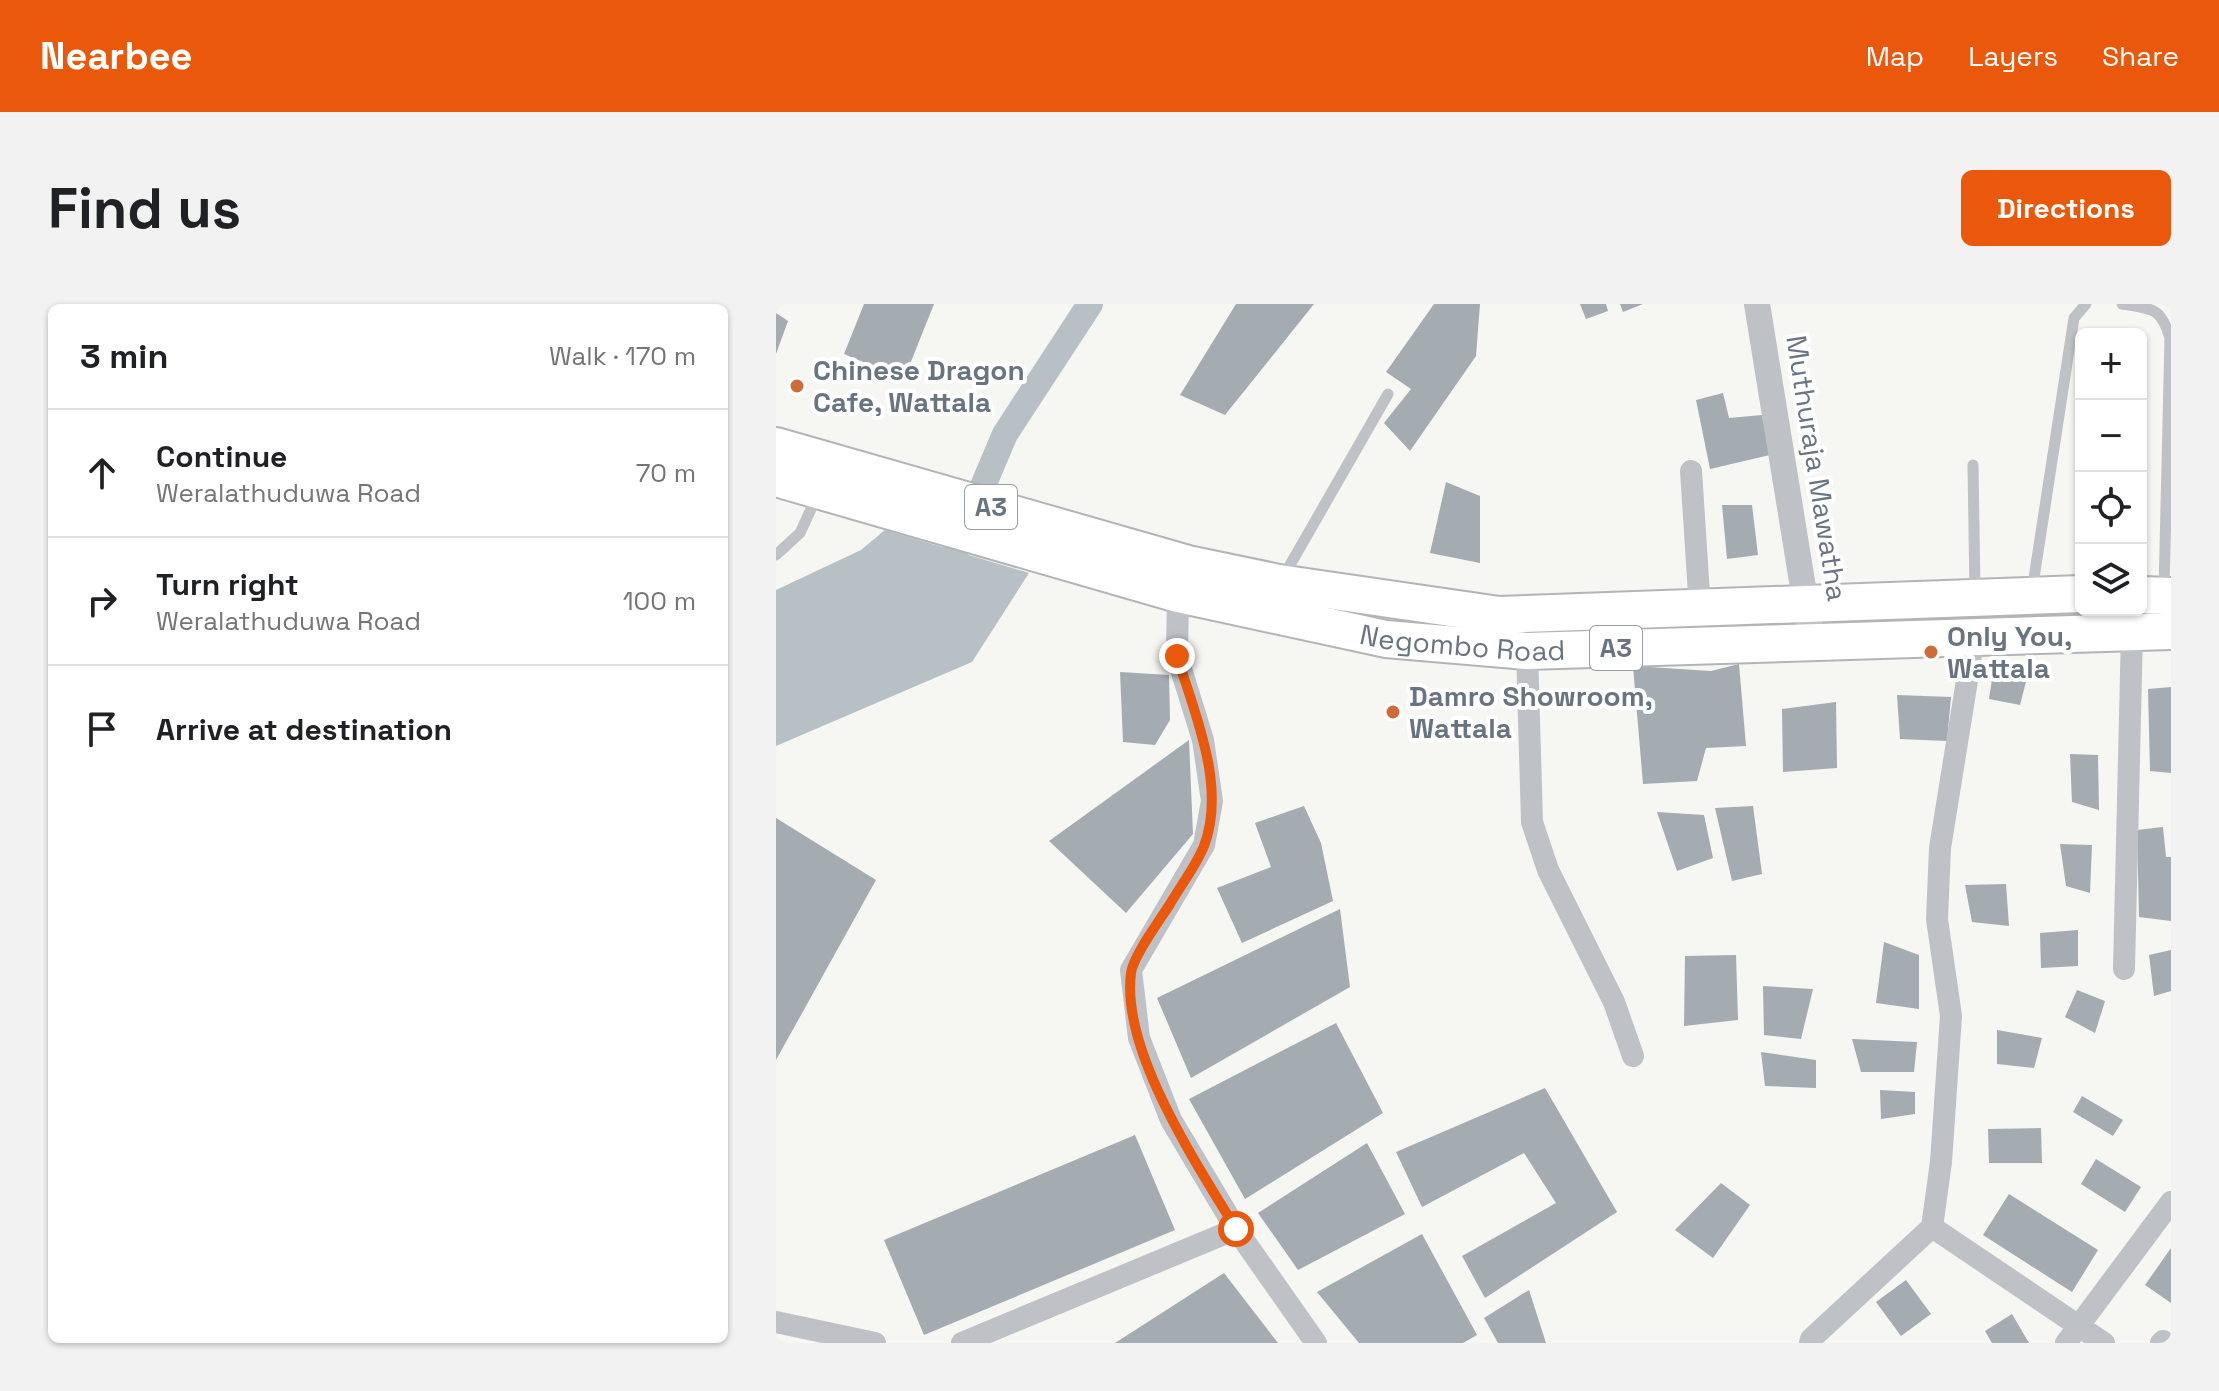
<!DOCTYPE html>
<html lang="en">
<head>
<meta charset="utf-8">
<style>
  :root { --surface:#fff; --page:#f2f2f2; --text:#202124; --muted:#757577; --line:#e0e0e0; --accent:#ea580c }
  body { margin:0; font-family:"Space Grotesk",sans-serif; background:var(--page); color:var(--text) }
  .controls { position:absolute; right:24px; top:24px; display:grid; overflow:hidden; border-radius:12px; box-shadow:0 2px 6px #0004 }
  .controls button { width:72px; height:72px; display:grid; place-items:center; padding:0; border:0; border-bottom:2px solid var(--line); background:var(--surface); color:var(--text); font:40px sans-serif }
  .stop { position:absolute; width:24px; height:24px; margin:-18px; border:6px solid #ea580c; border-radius:50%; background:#fff }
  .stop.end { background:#ea580c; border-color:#fff; box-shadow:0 2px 8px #0008 }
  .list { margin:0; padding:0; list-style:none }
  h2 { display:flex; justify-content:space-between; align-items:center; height:104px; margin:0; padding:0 32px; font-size:34px }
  h2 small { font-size:26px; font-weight:400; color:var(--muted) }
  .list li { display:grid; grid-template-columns:52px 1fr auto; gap:24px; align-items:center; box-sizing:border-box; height:128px; padding:0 32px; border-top:2px solid var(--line) }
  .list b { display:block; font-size:30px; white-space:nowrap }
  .list p { margin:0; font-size:26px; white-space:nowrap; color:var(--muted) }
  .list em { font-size:26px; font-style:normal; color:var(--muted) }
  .icon { flex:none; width:44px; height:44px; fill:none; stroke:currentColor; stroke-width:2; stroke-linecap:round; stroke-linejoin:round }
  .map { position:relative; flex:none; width:1395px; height:1039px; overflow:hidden; border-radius:12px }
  header { display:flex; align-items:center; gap:48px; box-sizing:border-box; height:112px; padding:0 40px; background:var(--accent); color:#fff }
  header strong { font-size:38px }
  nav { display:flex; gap:44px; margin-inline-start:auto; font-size:28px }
  .intro { display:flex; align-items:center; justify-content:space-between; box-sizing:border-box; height:192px; padding:0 48px }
  h1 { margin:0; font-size:56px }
  .button { padding:20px 36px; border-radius:12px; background:var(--accent); color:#fff; font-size:28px; font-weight:700 }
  main { display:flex; gap:48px; padding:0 48px }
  aside { flex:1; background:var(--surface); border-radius:12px; box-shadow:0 2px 6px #0004 }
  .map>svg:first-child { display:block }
  .water { fill:#b7c0c5 }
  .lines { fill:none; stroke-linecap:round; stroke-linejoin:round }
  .canal { stroke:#b7c0c5; stroke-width:26 }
  .building { fill:#a4abb1 }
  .trunk-casing { stroke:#b2b4b8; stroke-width:40 }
  .service { stroke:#bec1c5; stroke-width:11 }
  .minor { stroke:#bec1c5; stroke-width:22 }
  .tertiary { stroke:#bec1c5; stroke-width:26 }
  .trunk { stroke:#fff; stroke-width:36 }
  .route { stroke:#ea580c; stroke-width:10 }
  .poi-dot { fill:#ce6b3b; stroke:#fff; stroke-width:3 }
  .labels { text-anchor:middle; stroke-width:8; stroke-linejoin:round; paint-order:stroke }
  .shield { fill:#fff; stroke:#969ea7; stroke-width:2 }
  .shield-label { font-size:26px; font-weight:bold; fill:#697481 }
  .poi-label { font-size:28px; font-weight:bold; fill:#697481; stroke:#fff; text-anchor:start }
  .street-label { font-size:28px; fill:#697481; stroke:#fff }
</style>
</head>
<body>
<header>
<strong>Nearbee</strong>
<nav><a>Map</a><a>Layers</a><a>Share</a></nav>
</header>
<div class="intro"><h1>Find us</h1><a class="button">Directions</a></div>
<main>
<aside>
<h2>3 min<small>Walk · 170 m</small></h2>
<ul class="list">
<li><svg class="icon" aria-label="ahead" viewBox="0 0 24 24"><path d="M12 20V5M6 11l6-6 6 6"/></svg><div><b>Continue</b><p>Weralathuduwa Road</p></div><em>70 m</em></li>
<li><svg class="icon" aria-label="right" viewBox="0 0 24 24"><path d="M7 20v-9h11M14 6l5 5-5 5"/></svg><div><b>Turn right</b><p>Weralathuduwa Road</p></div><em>100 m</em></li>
<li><svg class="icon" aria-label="arrive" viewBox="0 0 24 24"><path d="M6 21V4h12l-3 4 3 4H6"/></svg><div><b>Arrive at destination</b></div></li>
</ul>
</aside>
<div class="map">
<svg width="1395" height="1039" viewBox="0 0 1395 1039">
  <rect width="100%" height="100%" fill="#f6f6f3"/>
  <path class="water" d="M 109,226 L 253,269 L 196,358 L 0,442 L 0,286 L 85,246 Z"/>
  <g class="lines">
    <path class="canal" d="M 166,279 L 229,130 L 314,0"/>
  </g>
  <path class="building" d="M 88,0 L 158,0 L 128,75 L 68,50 Z
    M 460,0 L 538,0 L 449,111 L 404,91 Z
    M 658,0 L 704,0 L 700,52 L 634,147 L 608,119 L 635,85 L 610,68 Z
    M 804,0 L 830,0 L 832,7 L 810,15 Z
    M 844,0 L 867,0 L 847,8 Z
    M 0,9 L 12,17 L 0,50 Z
    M 947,89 L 953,114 L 986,111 L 994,151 L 934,165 L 920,96 Z
    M 670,178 L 704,192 L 704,259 L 654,249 Z
    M 946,201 L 976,201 L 982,251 L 951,255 Z
    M 1219,356 L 1253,366 L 1244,401 L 1213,395 Z
    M 963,360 L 970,442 L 930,444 L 921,477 L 867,480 L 857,362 L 935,367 Z
    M 344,368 L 393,371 L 394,416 L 379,441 L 347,438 Z
    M 1395,383 L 1395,469 L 1374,467 L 1372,385 Z
    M 1121,391 L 1175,393 L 1171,437 L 1124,435 Z
    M 1060,398 L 1061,464 L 1007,468 L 1006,405 Z
    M 413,436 L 417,530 L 350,609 L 273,537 Z
    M 1294,450 L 1322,451 L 1323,506 L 1296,498 Z
    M 528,502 L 545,539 L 557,597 L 466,639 L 441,584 L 495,563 L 479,519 Z
    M 977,502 L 986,570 L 956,577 L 939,504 Z
    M 881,508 L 928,511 L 937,554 L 901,567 Z
    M 0,514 L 100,576 L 0,756 Z
    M 1387,523 L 1390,553 L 1395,553 L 1395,617 L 1363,613 L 1361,526 Z
    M 1284,540 L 1316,541 L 1314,589 L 1290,582 Z
    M 1230,580 L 1233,622 L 1196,618 L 1189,581 Z
    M 564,605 L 574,683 L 415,774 L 381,694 Z
    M 1302,626 L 1302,662 L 1265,664 L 1264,629 Z
    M 1108,638 L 1143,651 L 1143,705 L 1100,699 Z
    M 1395,646 L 1395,687 L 1378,692 L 1373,651 Z
    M 960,651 L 962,716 L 908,722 L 909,652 Z
    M 987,682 L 1037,685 L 1025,735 L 988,731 Z
    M 1301,686 L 1329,697 L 1319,729 L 1289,713 Z
    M 560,719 L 607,809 L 469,895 L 413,795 Z
    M 1221,726 L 1266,734 L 1258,764 L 1221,760 Z
    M 1076,735 L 1141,738 L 1138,768 L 1085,768 Z
    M 985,748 L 1040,756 L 1040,784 L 989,782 Z
    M 769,784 L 841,908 L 709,994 L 686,952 L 780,899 L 748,849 L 646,903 L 620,848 Z
    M 1104,786 L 1139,788 L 1139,810 L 1105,815 Z
    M 1306,792 L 1347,816 L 1337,832 L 1297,808 Z
    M 1265,824 L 1266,859 L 1213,859 L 1212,825 Z
    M 359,831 L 399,926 L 148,1031 L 108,936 Z
    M 591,839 L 629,910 L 522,966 L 482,909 Z
    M 1320,855 L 1365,883 L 1349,908 L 1305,880 Z
    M 945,879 L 974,901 L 937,954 L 899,926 Z
    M 1233,890 L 1322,946 L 1296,988 L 1207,931 Z
    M 646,930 L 701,1031 L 687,1039 L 583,1039 L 541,988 Z
    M 1395,944 L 1395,999 L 1369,981 Z
    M 448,969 L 502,1039 L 339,1039 Z
    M 1130,976 L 1155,1010 L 1125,1032 L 1100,998 Z
    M 753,986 L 770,1039 L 722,1039 L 708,1014 Z
    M 1236,1010 L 1253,1039 L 1216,1039 L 1209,1027 Z"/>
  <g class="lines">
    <g class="trunk-casing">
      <g id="trunk">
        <path d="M 0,142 L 412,260 L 503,279 L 723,311 L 1305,290"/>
        <path id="s1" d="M 0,174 L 402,290 L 610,335 L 751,347 L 1395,327"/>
        <path d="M 1365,291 L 1395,292"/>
      </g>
    </g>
    <path class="service" d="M 1346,0 C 1376,5 1385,3 1394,34 L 1388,287
      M 1197,161 L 1199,288
      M 0,251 L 24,229 L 42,190
      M 506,275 L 612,90
      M 1256,287 L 1298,14 L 1310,0"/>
    <path class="minor" d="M 915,167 L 924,305
      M 402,290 L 401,352 L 427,436 L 436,497 L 428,541 L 355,666 L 363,734 L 395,816 L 460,925 L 540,1039
      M 751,347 L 756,518 L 772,566 L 838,698 L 857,752
      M 1348,665 L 1356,328
      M 1156,923 L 1328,1039
      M 0,1018 L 99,1039
      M 186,1039 L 460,925
      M 1034,1039 L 1035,1035 L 1156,923 L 1165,858 L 1175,712 L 1161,615 L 1164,544 L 1198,333
      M 1290,1039 L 1395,898
      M 1385,1039 L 1387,1037"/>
    <path class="tertiary" d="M 981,0 L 1036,339"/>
    <use href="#trunk" class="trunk"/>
  </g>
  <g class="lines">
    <path class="route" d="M 401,352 C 418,408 451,482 428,542 C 420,562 405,581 394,600 C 384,616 357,652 355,669 C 345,747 421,860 460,925"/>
  </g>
  <g class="poi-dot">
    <circle cx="21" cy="82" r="8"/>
    <circle cx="1155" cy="348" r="8"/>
    <circle cx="617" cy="408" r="8"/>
  </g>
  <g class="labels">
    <g class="shield">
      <rect x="189" y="181" width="52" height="44" rx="6"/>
      <rect x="814" y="322" width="52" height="44" rx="6"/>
    </g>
    <g class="shield-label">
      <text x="215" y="212">A3</text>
      <text x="840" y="353">A3</text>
    </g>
    <g class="poi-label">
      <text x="37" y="76">Chinese Dragon<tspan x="37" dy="32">Cafe, Wattala</tspan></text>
      <text x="1171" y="342">Only You,<tspan x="1171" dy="32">Wattala</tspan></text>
      <text x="633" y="402">Damro Showroom,<tspan x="633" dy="32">Wattala</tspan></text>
    </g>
    <g class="street-label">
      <text transform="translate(1041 164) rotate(81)" y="10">Muthuraja Mawatha</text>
      <text dy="10" stroke="none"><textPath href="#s1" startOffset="708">Negombo Road</textPath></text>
    </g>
  </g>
</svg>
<div class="controls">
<button>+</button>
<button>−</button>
<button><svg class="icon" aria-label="locate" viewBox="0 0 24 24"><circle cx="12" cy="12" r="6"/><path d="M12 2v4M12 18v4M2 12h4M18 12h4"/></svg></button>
<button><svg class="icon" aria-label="layers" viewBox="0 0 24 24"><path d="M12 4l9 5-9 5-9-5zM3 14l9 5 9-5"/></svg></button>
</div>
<div class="stop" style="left:460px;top:925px"></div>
<div class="stop end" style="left:401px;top:352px"></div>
</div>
</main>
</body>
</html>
